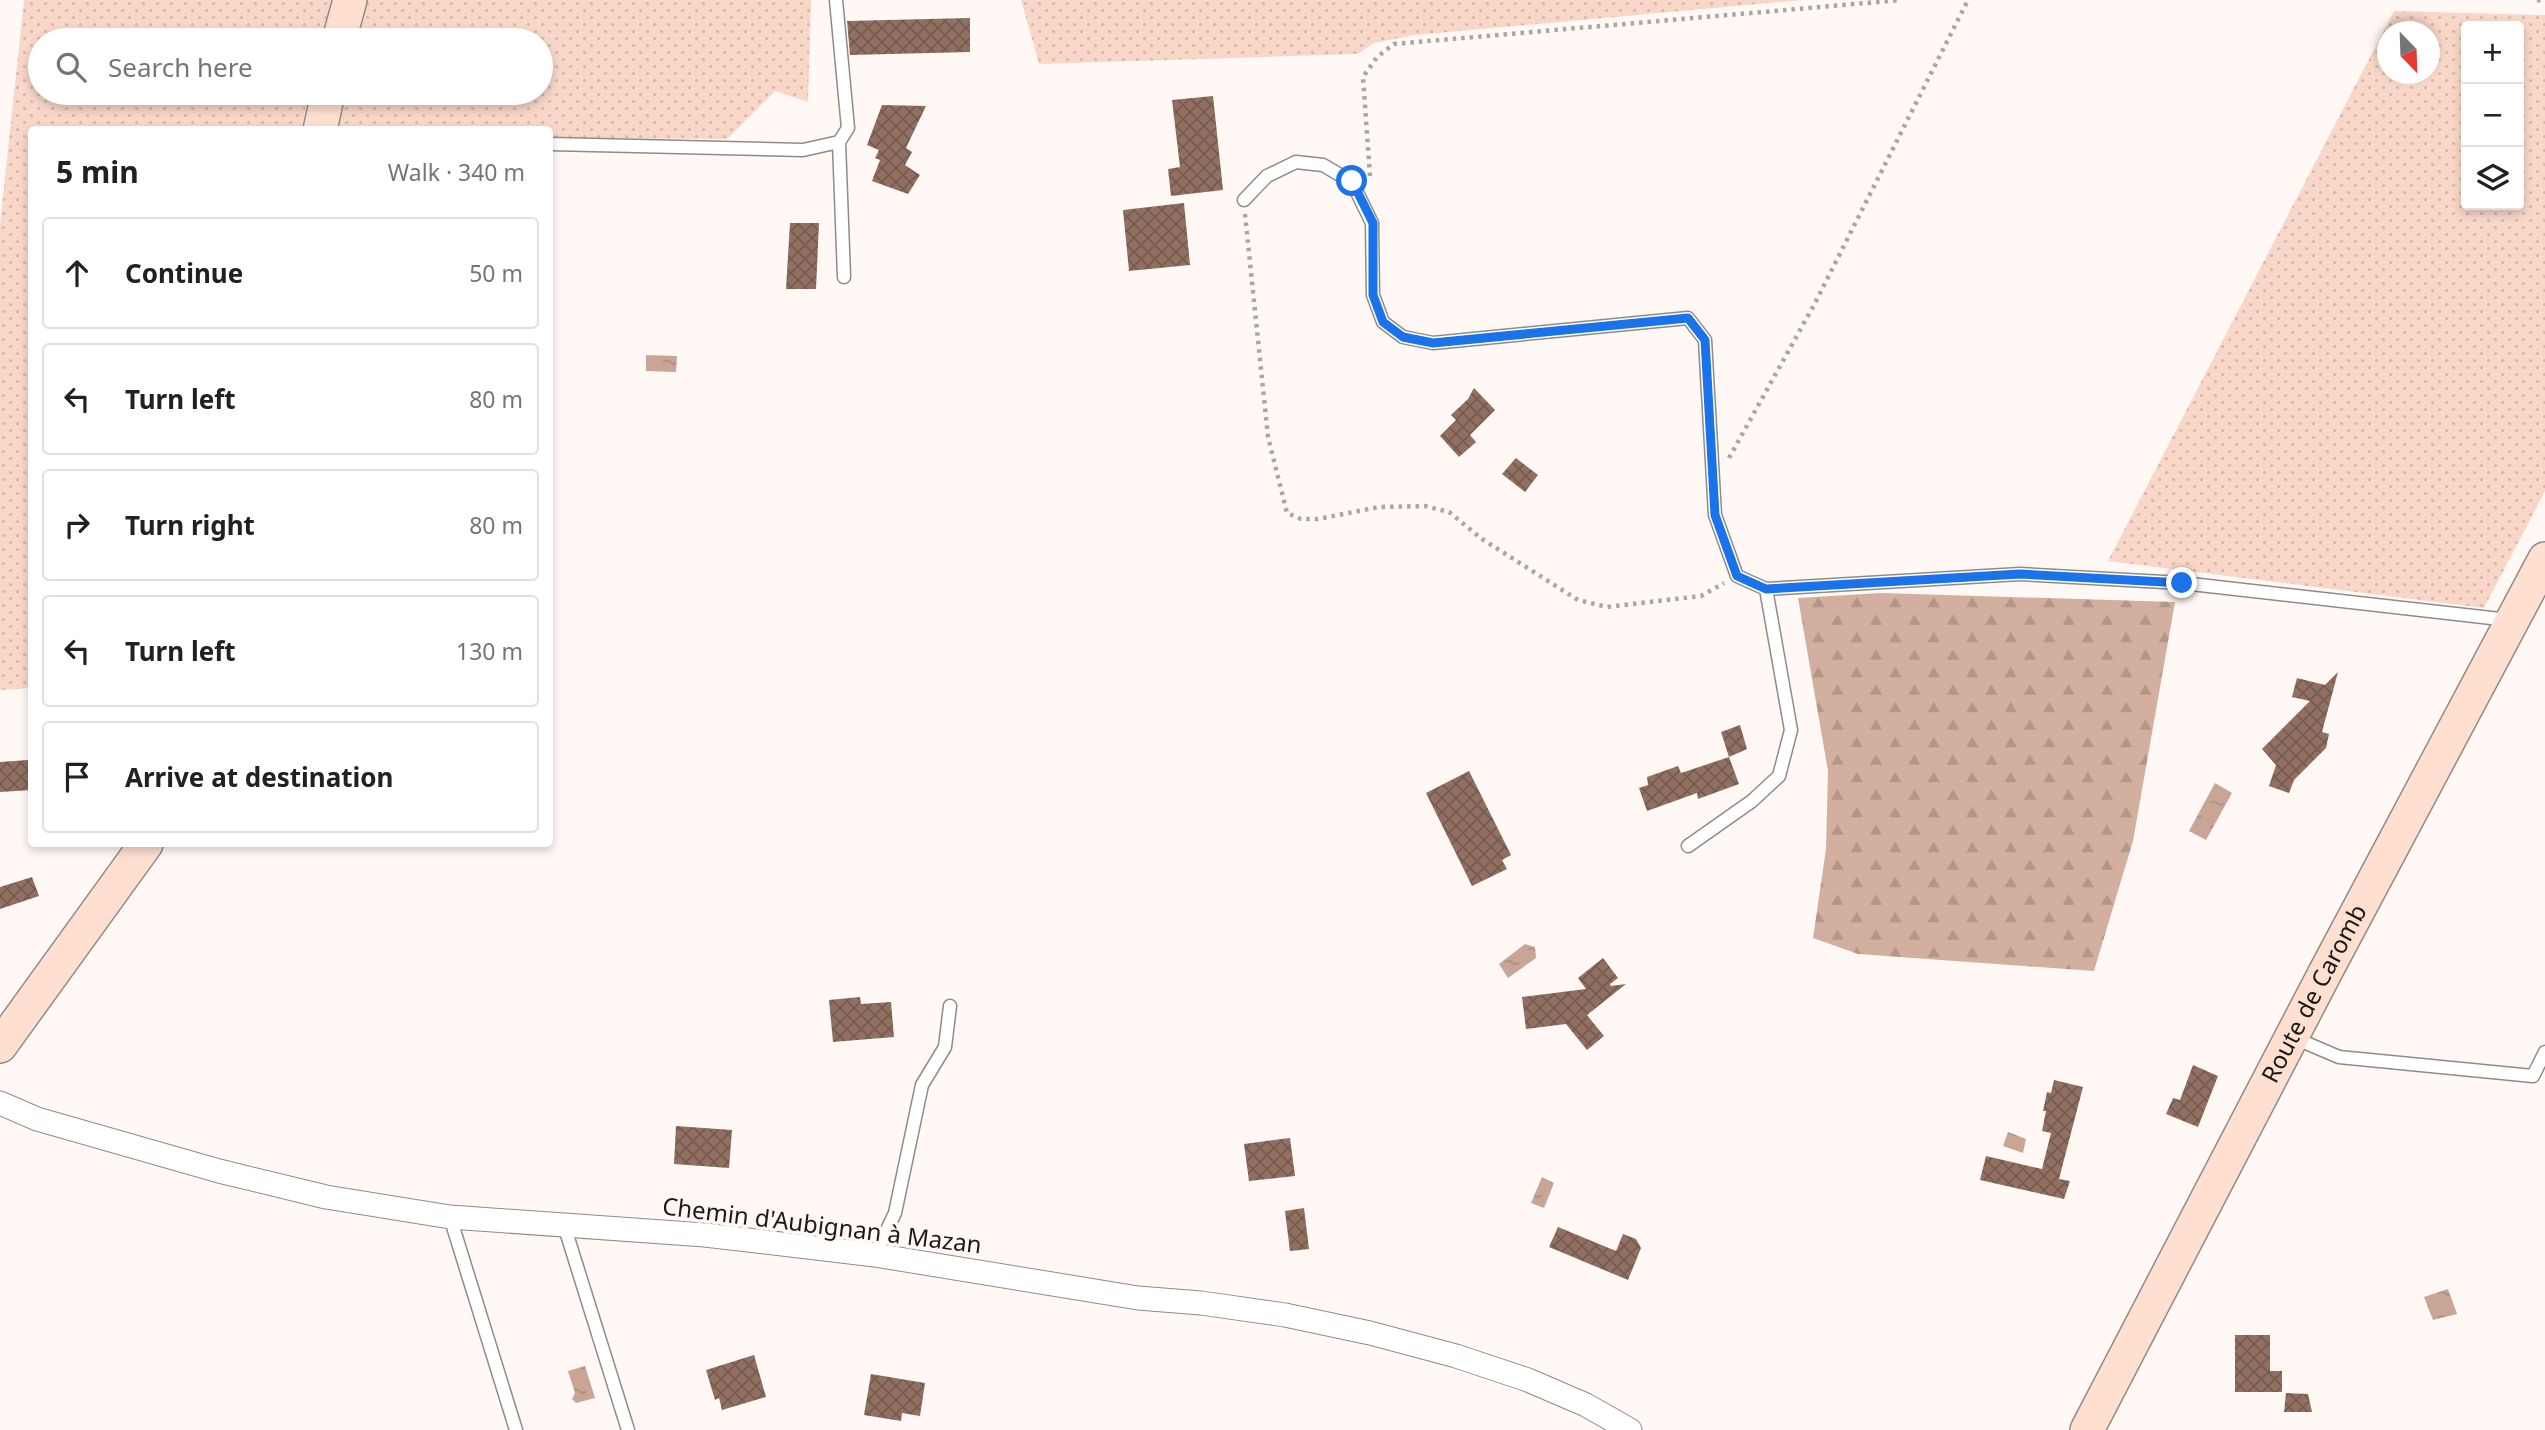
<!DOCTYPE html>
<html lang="en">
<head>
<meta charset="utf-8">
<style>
  :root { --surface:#fff; --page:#f2f2f2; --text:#202124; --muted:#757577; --line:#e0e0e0 }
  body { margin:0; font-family:"Noto Sans",sans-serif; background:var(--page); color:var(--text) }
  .controls { position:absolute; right:21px; top:21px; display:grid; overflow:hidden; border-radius:7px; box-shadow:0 4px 10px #0003 }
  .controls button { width:63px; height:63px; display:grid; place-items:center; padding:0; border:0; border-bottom:2px solid var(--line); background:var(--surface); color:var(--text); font:35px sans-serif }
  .compass { position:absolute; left:2377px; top:21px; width:63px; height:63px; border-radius:50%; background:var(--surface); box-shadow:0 4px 10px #0003; rotate:157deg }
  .stop { position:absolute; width:21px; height:21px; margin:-16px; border:5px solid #1a73e8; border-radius:50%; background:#fff }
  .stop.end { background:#1a73e8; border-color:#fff; box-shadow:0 2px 7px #0008 }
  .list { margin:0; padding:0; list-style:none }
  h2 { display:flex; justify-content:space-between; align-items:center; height:91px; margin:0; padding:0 28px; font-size:30px }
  h2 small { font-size:23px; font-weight:400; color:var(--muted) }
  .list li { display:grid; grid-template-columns:46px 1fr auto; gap:21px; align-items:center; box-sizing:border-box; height:112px; margin:0 14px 14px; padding:0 14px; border:2px solid var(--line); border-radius:7px }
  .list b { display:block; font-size:26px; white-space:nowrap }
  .list em { font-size:23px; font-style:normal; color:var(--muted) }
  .icon { flex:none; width:38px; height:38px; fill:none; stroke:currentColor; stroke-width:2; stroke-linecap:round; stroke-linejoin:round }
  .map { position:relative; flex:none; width:2545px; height:1430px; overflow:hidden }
  .search { position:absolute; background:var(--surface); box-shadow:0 4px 10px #0003; left:28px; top:28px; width:525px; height:77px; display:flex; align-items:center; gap:18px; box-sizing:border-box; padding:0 24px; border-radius:38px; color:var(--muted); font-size:26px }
  .panel { position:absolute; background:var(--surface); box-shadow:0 4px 10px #0003; left:28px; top:126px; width:525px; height:721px; border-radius:7px }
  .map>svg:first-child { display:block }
  .grass { fill:url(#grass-dots); fill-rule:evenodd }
  .forest { fill:url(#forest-firs) }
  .water { fill:url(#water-ripples) }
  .building { fill:url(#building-cross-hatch) }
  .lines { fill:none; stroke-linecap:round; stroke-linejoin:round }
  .service-casing { stroke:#918b88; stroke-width:15 }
  .minor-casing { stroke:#918b88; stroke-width:25 }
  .secondary-casing { stroke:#918b88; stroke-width:36 }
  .path { stroke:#aba6a3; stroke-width:4.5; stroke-dasharray:3.5 5; stroke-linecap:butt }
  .service { stroke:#fff; stroke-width:12 }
  .minor { stroke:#fff; stroke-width:23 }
  .secondary { stroke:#fedfd0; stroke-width:33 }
  .route { stroke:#1a73e8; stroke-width:9 }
  .labels { text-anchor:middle; stroke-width:7; stroke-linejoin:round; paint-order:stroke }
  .street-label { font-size:24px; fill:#1c1918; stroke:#fff8f5 }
</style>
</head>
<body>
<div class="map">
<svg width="2545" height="1430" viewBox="0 0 2545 1430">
  <defs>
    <pattern id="grass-dots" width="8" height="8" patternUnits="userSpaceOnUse" patternTransform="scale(1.75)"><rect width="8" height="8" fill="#f8d7c8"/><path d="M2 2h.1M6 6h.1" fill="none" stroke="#d4b8ab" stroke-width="1.8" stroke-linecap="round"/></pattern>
    <pattern id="forest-firs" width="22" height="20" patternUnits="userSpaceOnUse" patternTransform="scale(1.75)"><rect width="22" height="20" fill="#d2af9f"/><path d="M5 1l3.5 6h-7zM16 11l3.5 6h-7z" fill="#b49688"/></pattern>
    <pattern id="water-ripples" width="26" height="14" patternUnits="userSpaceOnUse" patternTransform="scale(1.75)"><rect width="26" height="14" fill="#c8a595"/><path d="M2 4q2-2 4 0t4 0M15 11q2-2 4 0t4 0" fill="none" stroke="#ab8d80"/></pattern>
    <pattern id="building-cross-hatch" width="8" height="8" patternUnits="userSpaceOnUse" patternTransform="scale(1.75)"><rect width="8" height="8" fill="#917061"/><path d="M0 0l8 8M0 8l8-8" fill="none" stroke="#765b4f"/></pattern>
  </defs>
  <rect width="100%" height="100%" fill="#fff8f5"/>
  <path class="grass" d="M 24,0 L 332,0 L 321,40 L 40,40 L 40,93 L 308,93 L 302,129 L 32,130 L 31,688 L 0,690 L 0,224 Z
    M 368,0 L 811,0 L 808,102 L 775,91 L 727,139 L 550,138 L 550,130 L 364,130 L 337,126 L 345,93 L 541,93 L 541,40 L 358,40 Z
    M 1021,0 L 1802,0 L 1415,35 L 1374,43 L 1358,54 L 1039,64 Z
    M 2394,11 L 2545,15 L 2545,491 L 2484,608 L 2108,561 ZM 2466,26 L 2519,26 L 2519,205 L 2466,205 ZM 2388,32 L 2430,32 L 2430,74 L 2388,74 Z"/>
  <path class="forest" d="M 1881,593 L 2175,602 L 2133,841 L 2094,971 L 1858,954 L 1813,938 L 1826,849 L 1828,771 L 1798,598 Z"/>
  <path class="water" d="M 646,355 L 677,356 L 676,372 L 646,371 Z
    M 2215,783 L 2232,793 L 2206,840 L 2189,831 Z
    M 1525,944 L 1535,947 L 1536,958 L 1508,978 L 1499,964 Z
    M 2008,1132 L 2026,1139 L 2023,1153 L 2003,1146 Z
    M 1542,1177 L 1554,1183 L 1544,1208 L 1531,1203 Z
    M 2448,1289 L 2457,1314 L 2433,1320 L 2424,1297 Z
    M 585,1366 L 595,1398 L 576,1403 L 572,1399 L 575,1393 L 568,1371 Z"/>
  <path class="building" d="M 970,18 L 970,52 L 850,55 L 847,21 Z
    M 1213,96 L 1223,190 L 1171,196 L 1168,169 L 1180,167 L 1172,100 Z
    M 882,105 L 926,106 L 906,148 L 912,152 L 905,165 L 920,175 L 908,194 L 872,181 L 880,160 L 875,158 L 879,150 L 867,145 Z
    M 1184,203 L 1190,265 L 1129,271 L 1123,210 Z
    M 790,223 L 819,223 L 816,289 L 786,289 Z
    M 1474,388 L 1495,410 L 1470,435 L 1476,442 L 1459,457 L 1440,436 L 1456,420 L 1451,415 L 1468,399 Z
    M 1516,458 L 1538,475 L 1525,492 L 1502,474 Z
    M 2338,672 L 2322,732 L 2329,734 L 2326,748 L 2294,780 L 2289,793 L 2269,786 L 2276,765 L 2262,749 L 2310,701 L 2292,697 L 2297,678 L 2325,685 Z
    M 1740,725 L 1747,749 L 1729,757 L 1739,784 L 1698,799 L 1697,793 L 1647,811 L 1639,788 L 1648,785 L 1647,777 L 1678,766 L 1681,773 L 1729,757 L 1721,732 Z
    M 28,760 L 29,772 L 32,772 L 32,790 L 0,792 L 0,762 Z
    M 1469,771 L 1511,855 L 1502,860 L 1507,869 L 1472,886 L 1426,793 Z
    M 32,877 L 39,896 L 0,909 L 0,887 Z
    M 1603,958 L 1618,978 L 1610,984 L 1611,986 L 1626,984 L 1587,1015 L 1604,1036 L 1587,1050 L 1566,1024 L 1526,1029 L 1522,997 L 1586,989 L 1578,978 Z
    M 860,997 L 861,1004 L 891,1002 L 894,1037 L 833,1042 L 829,1000 Z
    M 2193,1065 L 2218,1076 L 2198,1127 L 2166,1114 L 2173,1098 L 2180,1100 Z
    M 2054,1080 L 2083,1087 L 2059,1179 L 2070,1181 L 2064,1199 L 1980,1180 L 1986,1156 L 2042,1169 L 2051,1133 L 2042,1131 L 2046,1111 L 2043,1111 L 2047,1092 L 2051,1093 Z
    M 676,1126 L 732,1130 L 729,1168 L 674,1164 Z
    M 1290,1138 L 1295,1176 L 1249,1181 L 1244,1144 Z
    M 1304,1208 L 1309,1249 L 1290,1251 L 1285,1211 Z
    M 1558,1227 L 1616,1251 L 1623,1234 L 1636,1239 L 1641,1248 L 1628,1280 L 1549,1247 Z
    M 2235,1335 L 2270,1335 L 2270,1371 L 2282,1371 L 2282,1392 L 2235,1392 Z
    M 754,1355 L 766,1397 L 722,1410 L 719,1398 L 715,1400 L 706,1370 Z
    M 871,1374 L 925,1383 L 920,1416 L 902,1413 L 901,1421 L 864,1415 Z
    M 2286,1393 L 2308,1394 L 2312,1412 L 2284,1412 Z"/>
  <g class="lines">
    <g class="service-casing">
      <path id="service" d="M 839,142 L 844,277
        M 550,144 L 803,150 L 839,142 L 848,128 L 836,0
        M 1244,200 L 1267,176 L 1296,162 L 1323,165 L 1352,182 L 1372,223 L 1373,295 L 1383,322 L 1403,337 L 1433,343 L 1688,318 L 1705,340 L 1715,515 L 1737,576 L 1766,589 L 2020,574 L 2182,583 L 2509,620
        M 1688,846 L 1752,801 L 1779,776 L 1791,730 L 1766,589
        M 2292,1037 L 2339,1057 L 2533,1076 L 2545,1052
        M 450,1217 L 516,1430
        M 564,1225 L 628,1430
        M 875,1255 L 895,1213 L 922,1085 L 945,1047 L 950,1006"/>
    </g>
    <g class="minor-casing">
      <path id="minor" d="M 0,1103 L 37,1119 L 219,1171 L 326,1197 L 450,1217 L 705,1235 L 875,1255 L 1138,1298 L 1201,1303 L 1285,1315 L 1370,1333 L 1456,1356 L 1528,1380 L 1586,1405 L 1630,1430"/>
    </g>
    <g class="secondary-casing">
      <g id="secondary">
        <path d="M 339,40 L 350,0"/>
        <path d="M 320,130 L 328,93"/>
        <path d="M 0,1046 L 146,844"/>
        <path id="s1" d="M 2087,1430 L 2327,969 L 2545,559"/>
      </g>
    </g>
    <path class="path" d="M 2537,0 L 2545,1
      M 1370,176 L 1363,77 L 1377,57 L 1394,44 L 1901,0
      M 1245,214 L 1268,437 L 1287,513 L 1301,519 L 1318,519 L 1379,507 L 1425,506 L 1449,512 L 1482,539 L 1578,600 L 1607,607 L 1701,596 L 1724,583
      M 1729,458 L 1814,305 L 1968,0"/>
    <use href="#service" class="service"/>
    <use href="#minor" class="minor"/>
    <use href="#secondary" class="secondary"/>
  </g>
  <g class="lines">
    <path class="route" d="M 1352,181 L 1373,223 L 1373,295 L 1383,322 L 1403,337 L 1433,343 L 1688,318 L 1705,340 L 1715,515 L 1737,576 L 1766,589 L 2020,574 L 2182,583"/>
  </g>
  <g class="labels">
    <g class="street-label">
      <text dy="8" stroke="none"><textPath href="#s1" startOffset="492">Route de Caromb</textPath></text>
      <text transform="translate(822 1226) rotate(7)" y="8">Chemin d'Aubignan à Mazan</text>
    </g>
  </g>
</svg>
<div class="controls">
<button>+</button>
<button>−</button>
<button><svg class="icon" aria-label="layers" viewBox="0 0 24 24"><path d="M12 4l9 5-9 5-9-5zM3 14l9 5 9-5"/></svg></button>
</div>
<svg class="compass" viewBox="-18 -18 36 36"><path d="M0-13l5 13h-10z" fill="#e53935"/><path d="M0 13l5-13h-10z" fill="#757577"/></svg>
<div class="stop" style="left:1352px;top:181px"></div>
<div class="stop end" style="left:2182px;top:583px"></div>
<div class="search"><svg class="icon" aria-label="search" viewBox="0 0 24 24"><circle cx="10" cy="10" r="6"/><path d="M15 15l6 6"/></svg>Search here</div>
<section class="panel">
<h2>5 min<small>Walk · 340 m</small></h2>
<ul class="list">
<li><svg class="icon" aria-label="ahead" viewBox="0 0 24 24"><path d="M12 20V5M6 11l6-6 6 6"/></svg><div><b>Continue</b></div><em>50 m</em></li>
<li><svg class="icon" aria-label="left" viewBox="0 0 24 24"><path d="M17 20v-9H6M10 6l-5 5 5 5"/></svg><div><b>Turn left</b></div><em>80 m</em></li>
<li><svg class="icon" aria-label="right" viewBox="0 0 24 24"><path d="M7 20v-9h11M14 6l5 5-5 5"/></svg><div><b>Turn right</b></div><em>80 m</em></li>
<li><svg class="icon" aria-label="left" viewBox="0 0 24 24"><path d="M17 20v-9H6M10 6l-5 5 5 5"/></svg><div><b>Turn left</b></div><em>130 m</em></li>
<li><svg class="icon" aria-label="arrive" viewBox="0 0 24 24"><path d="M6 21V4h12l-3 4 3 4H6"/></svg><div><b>Arrive at destination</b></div></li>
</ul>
</section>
</div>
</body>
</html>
